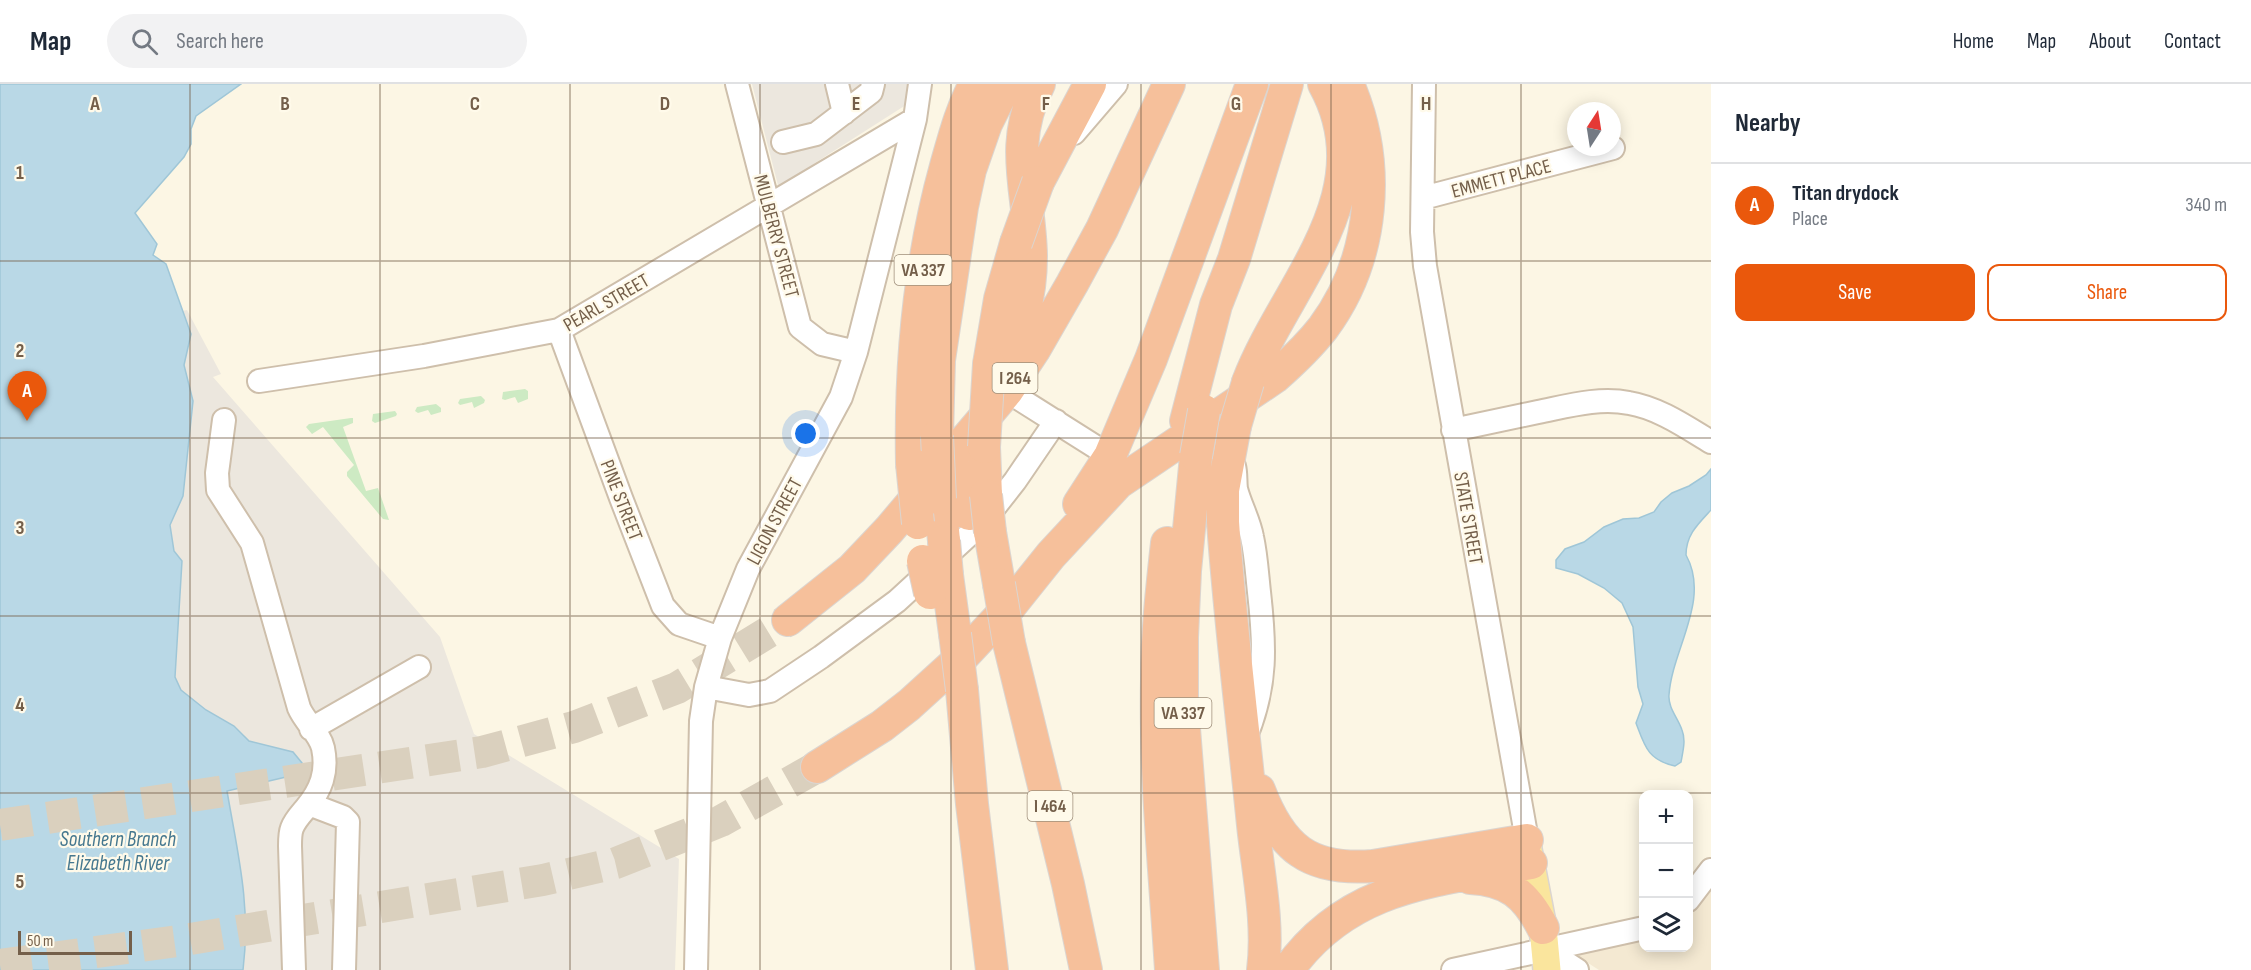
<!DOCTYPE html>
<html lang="en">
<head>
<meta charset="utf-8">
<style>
  :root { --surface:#fff; --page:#f2f2f3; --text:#1f2937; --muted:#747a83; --line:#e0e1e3; --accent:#ea580c }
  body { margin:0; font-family:"Sofia Sans Condensed",sans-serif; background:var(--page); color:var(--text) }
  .controls { position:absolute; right:18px; bottom:18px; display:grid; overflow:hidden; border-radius:12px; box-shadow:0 3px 15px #0003 }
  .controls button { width:54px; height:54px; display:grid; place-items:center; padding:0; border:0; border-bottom:2px solid var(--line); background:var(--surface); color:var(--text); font:30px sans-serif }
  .compass { position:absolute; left:1567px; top:18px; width:54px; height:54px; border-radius:50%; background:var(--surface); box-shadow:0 3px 15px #0003; rotate:12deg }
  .scale { position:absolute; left:18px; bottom:15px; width:114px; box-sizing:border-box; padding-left:6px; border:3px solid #745f4a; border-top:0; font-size:16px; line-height:21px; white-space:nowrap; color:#745f4a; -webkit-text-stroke:4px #fffaea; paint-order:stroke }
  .you { position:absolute; left:806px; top:350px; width:21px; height:21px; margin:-15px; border:4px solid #fff; border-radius:50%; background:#1a73e8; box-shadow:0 0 0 9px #1a73e833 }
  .badge { display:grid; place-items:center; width:39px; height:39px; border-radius:50%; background:var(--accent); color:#fff; font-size:20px; font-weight:700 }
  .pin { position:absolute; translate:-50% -50px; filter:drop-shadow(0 2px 3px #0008) }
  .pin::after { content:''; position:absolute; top:32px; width:21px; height:18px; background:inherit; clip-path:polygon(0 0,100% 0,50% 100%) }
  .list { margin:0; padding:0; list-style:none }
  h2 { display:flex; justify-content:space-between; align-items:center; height:78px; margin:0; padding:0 24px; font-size:26px }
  h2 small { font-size:20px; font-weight:400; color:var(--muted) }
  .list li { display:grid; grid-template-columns:39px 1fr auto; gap:18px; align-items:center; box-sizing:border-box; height:84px; padding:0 24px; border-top:2px solid var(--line) }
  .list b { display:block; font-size:22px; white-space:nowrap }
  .list p { margin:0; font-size:20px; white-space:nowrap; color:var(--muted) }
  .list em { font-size:20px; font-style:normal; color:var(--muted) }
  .actions { display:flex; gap:12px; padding:18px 24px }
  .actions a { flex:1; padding:14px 0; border:2px solid var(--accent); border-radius:12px; text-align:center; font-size:21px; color:var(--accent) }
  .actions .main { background:var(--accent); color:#fff }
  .icon { flex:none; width:33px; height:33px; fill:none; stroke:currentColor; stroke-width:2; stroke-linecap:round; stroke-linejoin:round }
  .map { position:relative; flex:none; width:1711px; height:886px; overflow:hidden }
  header { display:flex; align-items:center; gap:36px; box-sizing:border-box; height:84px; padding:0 30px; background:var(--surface); border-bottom:2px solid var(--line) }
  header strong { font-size:28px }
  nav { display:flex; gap:33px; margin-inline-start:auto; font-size:21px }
  .search { width:420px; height:54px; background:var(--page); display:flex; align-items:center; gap:15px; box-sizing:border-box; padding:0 21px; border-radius:33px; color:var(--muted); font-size:22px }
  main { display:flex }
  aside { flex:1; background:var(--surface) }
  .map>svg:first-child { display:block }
  .residential { fill:#f4e9d2 }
  .industrial { fill:#ece7de }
  .green { fill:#cdeac3 }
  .water { fill:#b9d8e6; stroke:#9fc6d7; stroke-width:1.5 }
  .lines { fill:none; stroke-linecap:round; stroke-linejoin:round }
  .highway-tunnel { stroke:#dad0be; stroke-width:32; stroke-dasharray:32 16; stroke-linecap:butt }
  .minor-casing { stroke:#cebfab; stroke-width:26 }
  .major-casing { stroke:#dbd5d0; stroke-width:30 }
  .highway-casing { stroke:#dbd5d0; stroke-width:34 }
  .minor { stroke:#fff; stroke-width:22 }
  .major { stroke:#fae59d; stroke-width:27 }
  .highway { stroke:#f6c09b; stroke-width:32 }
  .highway-bridge-casing { stroke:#dbd5d0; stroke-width:34; stroke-linecap:butt }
  .highway-bridge { stroke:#f6c09b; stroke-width:32 }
  .grid { fill:none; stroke:#745f4a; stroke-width:1.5; stroke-opacity:0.55 }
  .labels { text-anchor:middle; stroke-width:4.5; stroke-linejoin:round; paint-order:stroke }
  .shield { fill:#fffaea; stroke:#9e8e7a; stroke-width:1.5 }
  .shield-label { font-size:18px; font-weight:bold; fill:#745f4a }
  .street-label { font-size:20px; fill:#745f4a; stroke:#fffaea }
  .water-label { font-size:21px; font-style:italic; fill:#46788f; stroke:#fffaea }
  .grid-label { font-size:20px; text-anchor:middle; font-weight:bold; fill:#745f4a; stroke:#fffaea; stroke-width:4.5; stroke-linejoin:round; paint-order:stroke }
</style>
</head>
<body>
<header>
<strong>Map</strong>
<div class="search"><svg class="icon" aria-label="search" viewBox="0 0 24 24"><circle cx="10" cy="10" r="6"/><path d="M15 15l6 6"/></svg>Search here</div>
<nav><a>Home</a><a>Map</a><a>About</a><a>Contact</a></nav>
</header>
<main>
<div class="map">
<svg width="1711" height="886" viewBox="0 0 1711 886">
  <rect width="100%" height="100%" fill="#fcf6e4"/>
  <path class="residential" d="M 1711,801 L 1711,886 L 1599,886 L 1574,870 L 1643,855 L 1644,864 L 1688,864 L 1689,831 Z"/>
  <path class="industrial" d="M 0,0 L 168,230 L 187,226 L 221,290 L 213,293 L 440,553 L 474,650 L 679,775 L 675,886 L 0,886 Z
    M 752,0 L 932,0 L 931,5 L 818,77 L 779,105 Z"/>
  <path class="green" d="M 525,305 L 528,307 L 528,315 L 518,319 L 515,313 L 505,316 L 502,315 L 503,308 Z
    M 481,312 L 485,316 L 484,319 L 474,324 L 472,318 L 460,321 L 458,319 L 460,315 Z
    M 436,320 L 441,324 L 441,328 L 431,331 L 428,326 L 418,329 L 415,327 L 417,323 Z
    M 395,327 L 397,330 L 396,332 L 375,339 L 372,337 L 373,330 Z
    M 351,334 L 353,334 L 353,339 L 343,343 L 366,407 L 378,404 L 389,436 L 383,435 L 347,392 L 347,388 L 354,381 L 323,343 L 312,350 L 306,343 L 309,340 Z"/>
  <path class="water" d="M 0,0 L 241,0 L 196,32 L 191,45 L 191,60 L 184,73 L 135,129 L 157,160 L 153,171 L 166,180 L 191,250 L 184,281 L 193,317 L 183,412 L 170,441 L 174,467 L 182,477 L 175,593 L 181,606 L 206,626 L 234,642 L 249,657 L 293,668 L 302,679 L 299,687 L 286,693 L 227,707 C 238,771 251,821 243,886 L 0,886 Z
    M 1711,385 L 1711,426 C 1698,440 1686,451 1686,471 C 1711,516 1672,565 1669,611 C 1668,624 1678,634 1682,646 C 1686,656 1683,667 1681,678 L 1675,682 C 1648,676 1645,663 1636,639 L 1643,620 L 1638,603 L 1633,543 L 1622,519 L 1604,504 L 1578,490 L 1556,484 L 1556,476 L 1565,465 L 1584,458 L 1604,443 L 1623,435 L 1639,434 L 1654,428 L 1661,418 L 1672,409 L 1689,402 L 1706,391 Z"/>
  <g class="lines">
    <path class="highway-tunnel" d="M 0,741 L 482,668 L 574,643 L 677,604 L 788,536
      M 0,881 L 178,857 L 543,796 L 616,779 L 721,737 L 817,683"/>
    <g class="minor-casing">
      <path id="minor" d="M 737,0 L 800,243 L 822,260 L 856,268
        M 837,0 L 844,29
        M 1424,0 L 1422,148 L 1425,182 L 1527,756
        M 1074,49 L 1116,0
        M 783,58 L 816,50 L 871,8 L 873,0
        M 1423,114 L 1613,64
        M 559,246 L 621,414 L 663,522 L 679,540 L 720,554
        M 259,297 L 424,272 L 559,246 L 915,35
        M 1007,307 L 1110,372
        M 224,336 L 217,389 L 218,406 L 252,459 L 299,624 C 305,638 320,650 323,664 C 328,688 321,706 306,724 C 301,730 295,736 292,744 C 290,749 290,756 290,762 L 294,886
        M 1453,346 C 1482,340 1510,334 1538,328 C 1568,322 1599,313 1629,319 C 1659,324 1686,343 1711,358
        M 1234,382 C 1236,389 1235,398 1236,405 C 1240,421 1249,436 1252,453 C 1256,471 1257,490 1259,508 C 1265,561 1267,601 1246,652
        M 706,603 L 749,611 L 770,607 L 821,573 L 897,517 L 982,439 L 1015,397 L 1056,337
        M 311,645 L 419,583
        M 309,720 L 343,733 L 348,738 L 344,886
        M 1688,816 L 1711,786
        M 1546,866 L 1577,886
        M 696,886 L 701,637 L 706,603 L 720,554 L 748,485 L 841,313 L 856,268 L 915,35 L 920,0
        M 1453,886 L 1644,844"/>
    </g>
    <g class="major-casing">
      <path id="major" d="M 1527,760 L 1543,844 L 1547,886"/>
    </g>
    <g class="highway-casing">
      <path id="highway" d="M 1038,98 L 1090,0
        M 989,280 L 1000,215 L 1016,159
        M 1000,287 C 1021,253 1031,212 1031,172 C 1030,109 1007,62 1039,0
        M 1248,298 C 1285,201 1385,110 1324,0
        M 1186,337 L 1216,221 L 1234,175 L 1287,0
        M 1235,342 L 1223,406 L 1223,438 C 1230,539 1243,640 1253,741 C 1258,789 1269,838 1263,886
        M 937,352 L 939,276 L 962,123 L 970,86 L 986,40 L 1006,0
        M 984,363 L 986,411
        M 1196,372 L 1185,487 L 1182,553 L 1182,619 L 1203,886
        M 912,380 C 910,279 919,179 946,82 C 954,54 961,26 975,0
        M 961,391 L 969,430
        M 940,415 L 944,457
        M 1079,420 L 1110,372 L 1151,275 L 1252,0
        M 990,448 L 999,500
        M 1167,459 C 1162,504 1157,550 1157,595 C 1155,692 1165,789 1171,886
        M 947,491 L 955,550
        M 788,536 L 852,485 L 889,446 L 1007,307 L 1034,266 L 1072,200 L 1102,145 L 1169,0
        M 1009,559 L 1068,800 L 1086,886
        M 962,606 L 972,720 L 992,886
        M 817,683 L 882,642 L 909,621 L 963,572 L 1011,521 L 1051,471 L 1118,399 L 1275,293 C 1292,278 1309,262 1323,244 C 1375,174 1382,79 1348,0
        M 1259,706 C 1281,764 1309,787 1373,782 L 1527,756
        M 1470,794 C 1508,796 1526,810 1543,844
        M 1288,886 C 1349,800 1436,797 1531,779"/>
    </g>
    <use href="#minor" class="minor"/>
    <use href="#major" class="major"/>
    <use href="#highway" class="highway"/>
    <g class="highway-bridge-casing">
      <path id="highway-bridge" d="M 1016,159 L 1038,98
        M 1235,342 L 1248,298
        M 937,352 L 940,415
        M 984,363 L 989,280
        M 1196,372 L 1204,327
        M 912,380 L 918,439
        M 986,411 L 990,448
        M 944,457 L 947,491
        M 923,477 L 930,509
        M 999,500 L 1009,559
        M 955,550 L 962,606"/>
    </g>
    <use href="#highway-bridge" class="highway-bridge"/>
  </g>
  <path class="grid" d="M 190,0 L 190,886M 380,0 L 380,886M 570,0 L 570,886M 760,0 L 760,886M 951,0 L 951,886M 1141,0 L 1141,886M 1331,0 L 1331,886M 1521,0 L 1521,886M 0,177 L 1711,177M 0,354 L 1711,354M 0,532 L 1711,532M 0,709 L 1711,709"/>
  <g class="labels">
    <g class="shield">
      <rect x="894.5" y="171" width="57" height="30" rx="4.5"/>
      <rect x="992.5" y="279" width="45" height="30" rx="4.5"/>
      <rect x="1154.5" y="614" width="57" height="30" rx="4.5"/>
      <rect x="1027.5" y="707" width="45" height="30" rx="4.5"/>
    </g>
    <g class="shield-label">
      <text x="923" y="192">VA 337</text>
      <text x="1015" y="300">I 264</text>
      <text x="1183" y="635">VA 337</text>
      <text x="1050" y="728">I 464</text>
    </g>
    <g class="street-label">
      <text transform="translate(1501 94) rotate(-15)" y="7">EMMETT PLACE</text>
      <text transform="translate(777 152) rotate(75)" y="7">MULBERRY STREET</text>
      <text transform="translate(606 218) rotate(-30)" y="7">PEARL STREET</text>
      <text transform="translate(622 416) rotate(69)" y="7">PINE STREET</text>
      <text transform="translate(1469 434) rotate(80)" y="7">STATE STREET</text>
      <text transform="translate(774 437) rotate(-62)" y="7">LIGON STREET</text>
    </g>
    <g class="water-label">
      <text x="118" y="762">Southern Branch<tspan x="118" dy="24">Elizabeth River</tspan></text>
    </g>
  </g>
  <g class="grid-label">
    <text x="95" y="26">A</text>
    <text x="285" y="26">B</text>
    <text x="475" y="26">C</text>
    <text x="665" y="26">D</text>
    <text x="856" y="26">E</text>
    <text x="1046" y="26">F</text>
    <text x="1236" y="26">G</text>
    <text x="1426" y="26">H</text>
    <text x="20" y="95">1</text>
    <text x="20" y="273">2</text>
    <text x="20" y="450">3</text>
    <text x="20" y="627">4</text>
    <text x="20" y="804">5</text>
  </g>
</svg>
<div class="controls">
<button>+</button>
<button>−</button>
<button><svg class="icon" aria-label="layers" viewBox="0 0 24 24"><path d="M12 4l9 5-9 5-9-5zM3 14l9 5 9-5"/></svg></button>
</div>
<svg class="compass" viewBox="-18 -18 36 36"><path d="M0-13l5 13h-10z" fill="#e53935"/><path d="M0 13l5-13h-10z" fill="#747a83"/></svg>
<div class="scale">50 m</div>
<div class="you"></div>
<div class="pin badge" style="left:27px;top:337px">A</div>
</div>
<aside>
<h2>Nearby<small></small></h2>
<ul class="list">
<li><span class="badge">A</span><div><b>Titan drydock</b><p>Place</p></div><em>340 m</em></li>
</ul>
<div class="actions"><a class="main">Save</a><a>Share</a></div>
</aside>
</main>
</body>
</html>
